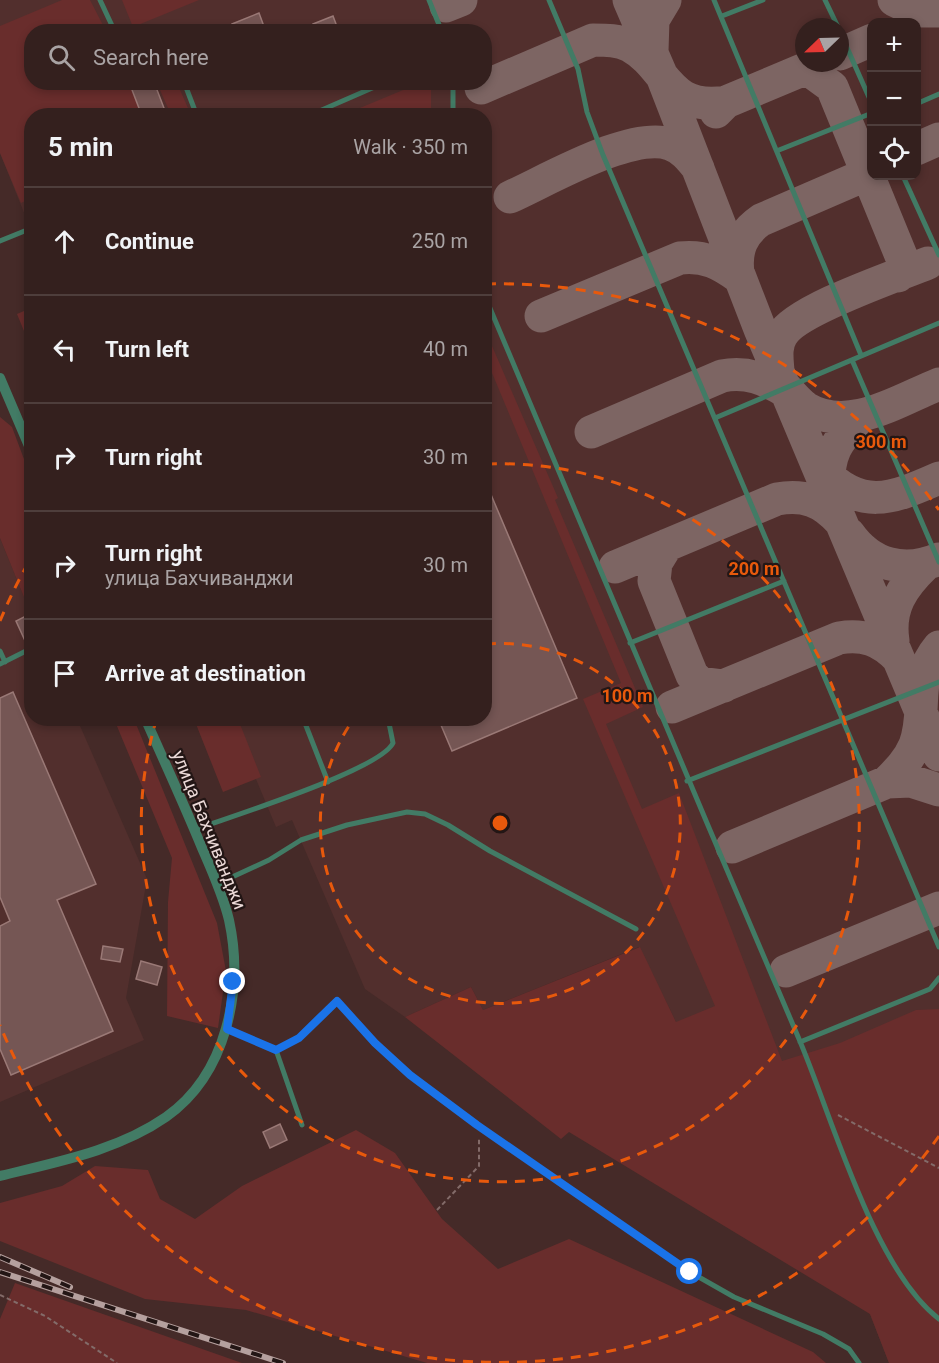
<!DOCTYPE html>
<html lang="en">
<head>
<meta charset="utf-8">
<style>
  :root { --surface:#34201e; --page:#3f2d2b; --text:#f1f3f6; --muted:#a9a3a4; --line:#4e3e3c }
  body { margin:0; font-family:Roboto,sans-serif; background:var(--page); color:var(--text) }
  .controls { position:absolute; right:18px; top:18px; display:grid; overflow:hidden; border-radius:12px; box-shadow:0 3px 9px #0003 }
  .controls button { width:54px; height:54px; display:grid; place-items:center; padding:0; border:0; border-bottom:2px solid var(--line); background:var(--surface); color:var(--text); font:30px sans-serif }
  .compass { position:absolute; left:795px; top:18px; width:54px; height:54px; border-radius:50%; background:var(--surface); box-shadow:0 3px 9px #0003; rotate:247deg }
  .stop { position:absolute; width:18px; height:18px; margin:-14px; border:4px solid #1a73e8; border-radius:50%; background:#fff }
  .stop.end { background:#1a73e8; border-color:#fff; box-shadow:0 2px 6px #0008 }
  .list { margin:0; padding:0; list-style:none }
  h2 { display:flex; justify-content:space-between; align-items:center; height:78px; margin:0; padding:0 24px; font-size:26px }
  h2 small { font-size:20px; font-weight:400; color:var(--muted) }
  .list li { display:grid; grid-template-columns:39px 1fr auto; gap:18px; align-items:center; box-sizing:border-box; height:108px; padding:0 24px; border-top:2px solid var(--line) }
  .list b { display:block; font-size:22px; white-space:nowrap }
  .list p { margin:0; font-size:20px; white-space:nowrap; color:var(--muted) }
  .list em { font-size:20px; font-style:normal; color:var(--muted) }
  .icon { flex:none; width:33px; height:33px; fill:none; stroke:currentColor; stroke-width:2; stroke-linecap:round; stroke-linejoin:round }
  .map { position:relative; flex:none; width:939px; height:1363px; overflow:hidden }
  .search { position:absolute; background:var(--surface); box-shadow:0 3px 9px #0003; left:24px; top:24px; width:468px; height:66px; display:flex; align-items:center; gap:15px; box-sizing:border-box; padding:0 21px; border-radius:24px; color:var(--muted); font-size:22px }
  .panel { position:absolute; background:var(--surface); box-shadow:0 3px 9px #0003; left:24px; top:108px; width:468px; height:618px; border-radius:24px }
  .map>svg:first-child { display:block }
  .built { fill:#522f2d; fill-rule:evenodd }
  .green { fill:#692d2c }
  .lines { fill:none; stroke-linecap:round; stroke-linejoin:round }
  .taxiway { stroke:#7d6563; stroke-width:33 }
  .building { fill:#755654; stroke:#9a7976; stroke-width:1.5 }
  .path { stroke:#836b69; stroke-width:2; stroke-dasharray:4.5 3; stroke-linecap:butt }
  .service { stroke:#427b65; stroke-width:5 }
  .minor { stroke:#427b65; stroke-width:10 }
  .rail-casing { stroke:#b5a09e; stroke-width:6 }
  .rail { stroke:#231615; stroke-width:4; stroke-dasharray:11; stroke-linecap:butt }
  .route { stroke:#1a73e8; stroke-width:8 }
  .ring { fill:none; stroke:#e8590c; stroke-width:3; stroke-dasharray:10 8 }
  .labels { text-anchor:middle; stroke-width:4.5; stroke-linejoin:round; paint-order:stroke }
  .street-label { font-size:18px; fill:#ecdad8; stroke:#231615 }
  .centre { fill:#e8590c; stroke:#231615; stroke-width:3 }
  .ring-label { font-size:18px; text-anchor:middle; font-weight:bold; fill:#e8590c; stroke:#231615; stroke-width:4.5; stroke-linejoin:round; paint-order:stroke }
</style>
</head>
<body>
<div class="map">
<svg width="939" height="1363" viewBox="0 0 939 1363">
  <rect width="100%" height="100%" fill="#452a28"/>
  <path class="built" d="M 0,0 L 939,0 L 939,1363 L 889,1363 L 870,1314 L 676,1022 L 639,947 L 483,1010 L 471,987 L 405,1017 L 365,989 L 292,820 L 276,827 L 231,719 L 484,718 L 484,116 L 32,116 L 31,230 L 0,153 ZM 872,22 L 916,22 L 916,176 L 872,176 ZM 804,27 L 840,27 L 840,63 L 804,63 ZM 32,32 L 484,32 L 484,82 L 32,82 Z
    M 0,538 L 31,614 L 32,718 L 77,719 L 147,879 L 126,998 L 144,1040 L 0,1102 Z"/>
  <path class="green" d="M 62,0 L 90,0 L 106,31 L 32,32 L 32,82 L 129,83 L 142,115 L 32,116 L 31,198 L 21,203 L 0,153 L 0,26 Z
    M 122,0 L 199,0 L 133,27 Z
    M 157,83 L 177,83 L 191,115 L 171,115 Z
    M 420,83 L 431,83 L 431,115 L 343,115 Z
    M 31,308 L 31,348 L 17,314 Z
    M 492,346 L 558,498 L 555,500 L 643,707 L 606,724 L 642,809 L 679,793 L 782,1061 L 840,1043 L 916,1010 L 939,1009 L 939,1363 L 889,1363 L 870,1314 L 569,1132 L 561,1139 L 405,1017 L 471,987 L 483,1010 L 640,947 L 676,1022 L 715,1006 L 583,699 L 621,683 L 485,356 Z
    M 0,417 L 12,427 L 31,478 L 30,612 L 0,538 Z
    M 114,719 L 134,719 L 217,923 L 226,971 L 218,1028 L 167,1016 L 168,902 L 172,858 Z
    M 194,719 L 238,719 L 261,777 L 223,792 Z
    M 356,1130 L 395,1153 L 442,1219 L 498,1269 L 569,1239 L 813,1352 L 826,1363 L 427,1363 L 246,1310 L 145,1299 L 0,1241 L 0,1203 L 62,1186 L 95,1166 L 148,1170 L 160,1199 L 195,1219 L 242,1186 Z
    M 15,1283 L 242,1363 L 0,1363 L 0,1319 Z"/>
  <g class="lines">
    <path class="taxiway" d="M 629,0 L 664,81 L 760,329 L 939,755
      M 894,0 L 917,11 L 939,11
      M 446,6 L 461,0
      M 652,51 L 653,20 L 665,0
      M 840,54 L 872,40
      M 806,68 L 832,87 L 902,258 L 903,267 L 898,276
      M 481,88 L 593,40 C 606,40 619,40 630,46 C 668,67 666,111 726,102
      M 716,112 L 726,102 L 819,63
      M 916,149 L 939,139
      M 510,197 C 548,180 631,131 670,144 C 682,148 690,158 698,168
      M 738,273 C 735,250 742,233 761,220 L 872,172
      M 541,316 L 680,258 C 705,255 721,264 740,278
      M 778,371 C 777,358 775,346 782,335 C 797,309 897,276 928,263
      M 786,388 C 792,395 799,403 806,408 C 849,434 899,400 939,384
      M 591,432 L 722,376 C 747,371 765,379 787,392
      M 819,468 C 862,511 889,500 939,478
      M 829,491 C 827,455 836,441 861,416
      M 849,534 C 871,565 904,574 939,559
      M 667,545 L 656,563 L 654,581 L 692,675 L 700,683 L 724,686
      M 615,567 L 777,499 C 804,494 822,501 840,521
      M 893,641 C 888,608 902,587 925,565
      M 672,707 L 839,638 C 864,634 880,640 898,658
      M 887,782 C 898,771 909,760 915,745 C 928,710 912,679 939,647
      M 732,847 L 887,782 L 911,781 L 939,790
      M 786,971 L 939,908"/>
  </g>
  <path class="building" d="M 259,13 L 266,32 L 235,32 L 232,24 Z
    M 333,16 L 339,32 L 316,32 L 313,24 Z
    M 129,82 L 154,82 L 167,116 L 142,116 Z
    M 484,478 L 577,698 L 452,751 L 438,718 L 484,718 Z
    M 26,616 L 32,628 L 32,643 L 27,645 L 16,621 Z
    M 13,692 L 96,884 L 57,900 L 113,1031 L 11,1075 L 0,1049 L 0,926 L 10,921 L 0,897 L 0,698 Z
    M 103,946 L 123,949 L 120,962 L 101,959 Z
    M 141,961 L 162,967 L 157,985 L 136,979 Z
    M 280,1124 L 287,1140 L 270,1148 L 263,1132 Z"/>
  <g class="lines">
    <path class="path" d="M 838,1115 L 939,1168
      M 437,1210 L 479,1166 L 479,1137
      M 0,1295 L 45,1316 L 117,1363"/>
    <path class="service" d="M 100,0 L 115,32
      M 429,0 L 442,32
      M 549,0 L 578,69 L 587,112 L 603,155 L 939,947
      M 714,0 L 861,355
      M 825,0 L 838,27
      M 722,16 L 763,0
      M 201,32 L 212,27
      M 840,32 L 872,104
      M 184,82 L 197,116
      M 453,82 L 453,116
      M 916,104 L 939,94
      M 308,116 L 386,82
      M 779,150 L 872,113
      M 903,176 L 939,255
      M 0,241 L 32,228
      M 484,294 C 588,542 693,791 799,1039 C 832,1116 873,1268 939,1319
      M 852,360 L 939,562
      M 715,418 L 939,323
      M 630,643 L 784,581
      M 0,651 L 5,662
      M 0,664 L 32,648
      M 303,718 L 328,782
      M 687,781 L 939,682
      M 194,830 C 229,817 380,770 393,743 L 388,718
      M 217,884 L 269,860 L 301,840 L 347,825 L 407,812 L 425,814 L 448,825 L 490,851 L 636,929
      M 227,1029 L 276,1050 L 299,1038 L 337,1001 L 375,1043 L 410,1075 L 477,1125 L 690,1272 L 734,1297 L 823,1334 L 849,1349 L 859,1363
      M 800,1042 L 930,989 L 939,978
      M 276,1050 L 302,1125"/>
    <path class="minor" d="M 0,378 L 32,453
      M 0,1176 C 56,1162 117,1151 166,1117 C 227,1074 244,989 229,920 C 223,895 212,871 202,848 C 184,804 164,761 145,718"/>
    <g class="rail-casing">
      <path id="rail" d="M 0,1257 L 70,1287
        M 0,1272 L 283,1363"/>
    </g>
    <use href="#rail" class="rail"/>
  </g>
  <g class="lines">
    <path class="route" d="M 233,982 L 227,1029 L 276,1050 L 299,1038 L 337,1001 L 375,1043 L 410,1075 L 477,1125 L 690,1272"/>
  </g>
  <g class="ring">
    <path d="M486 644A180 180 0 1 1 353 720"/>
    <path d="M487 464A359 359 0 1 1 156 721"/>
    <path d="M939 1136A539 539 0 0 1 0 1025M0 621A539 539 0 0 1 31 558M486 284A539 539 0 0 1 939 510"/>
  </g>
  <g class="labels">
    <g class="street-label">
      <text transform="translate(209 830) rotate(68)" y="6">улица Бахчиванджи</text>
    </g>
  </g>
  <circle cx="500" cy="823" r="9" class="centre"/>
  <g class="ring-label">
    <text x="881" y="448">300 m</text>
    <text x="754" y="575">200 m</text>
    <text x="627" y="702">100 m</text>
  </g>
</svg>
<div class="controls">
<button>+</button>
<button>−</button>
<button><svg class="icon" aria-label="locate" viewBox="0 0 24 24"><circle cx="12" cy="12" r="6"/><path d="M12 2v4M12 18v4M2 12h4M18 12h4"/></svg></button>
</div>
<svg class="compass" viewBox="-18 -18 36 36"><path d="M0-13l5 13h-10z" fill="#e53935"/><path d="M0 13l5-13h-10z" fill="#a9a3a4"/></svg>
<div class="stop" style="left:690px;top:1272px"></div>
<div class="stop end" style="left:233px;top:982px"></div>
<div class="search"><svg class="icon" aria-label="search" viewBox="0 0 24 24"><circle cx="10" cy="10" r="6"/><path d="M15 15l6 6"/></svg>Search here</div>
<section class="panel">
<h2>5 min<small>Walk · 350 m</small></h2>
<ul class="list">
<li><svg class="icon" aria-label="ahead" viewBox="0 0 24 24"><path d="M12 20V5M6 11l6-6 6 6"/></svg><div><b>Continue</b></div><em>250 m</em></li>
<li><svg class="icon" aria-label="left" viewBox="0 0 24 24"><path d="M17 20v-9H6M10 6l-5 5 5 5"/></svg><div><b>Turn left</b></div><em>40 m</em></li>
<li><svg class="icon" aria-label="right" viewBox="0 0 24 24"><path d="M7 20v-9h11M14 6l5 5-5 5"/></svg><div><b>Turn right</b></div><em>30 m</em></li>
<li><svg class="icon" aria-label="right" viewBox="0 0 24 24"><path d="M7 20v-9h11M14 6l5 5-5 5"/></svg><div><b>Turn right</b><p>улица Бахчиванджи</p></div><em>30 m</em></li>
<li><svg class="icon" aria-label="arrive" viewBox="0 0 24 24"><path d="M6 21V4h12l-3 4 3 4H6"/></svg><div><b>Arrive at destination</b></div></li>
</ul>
</section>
</div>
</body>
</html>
